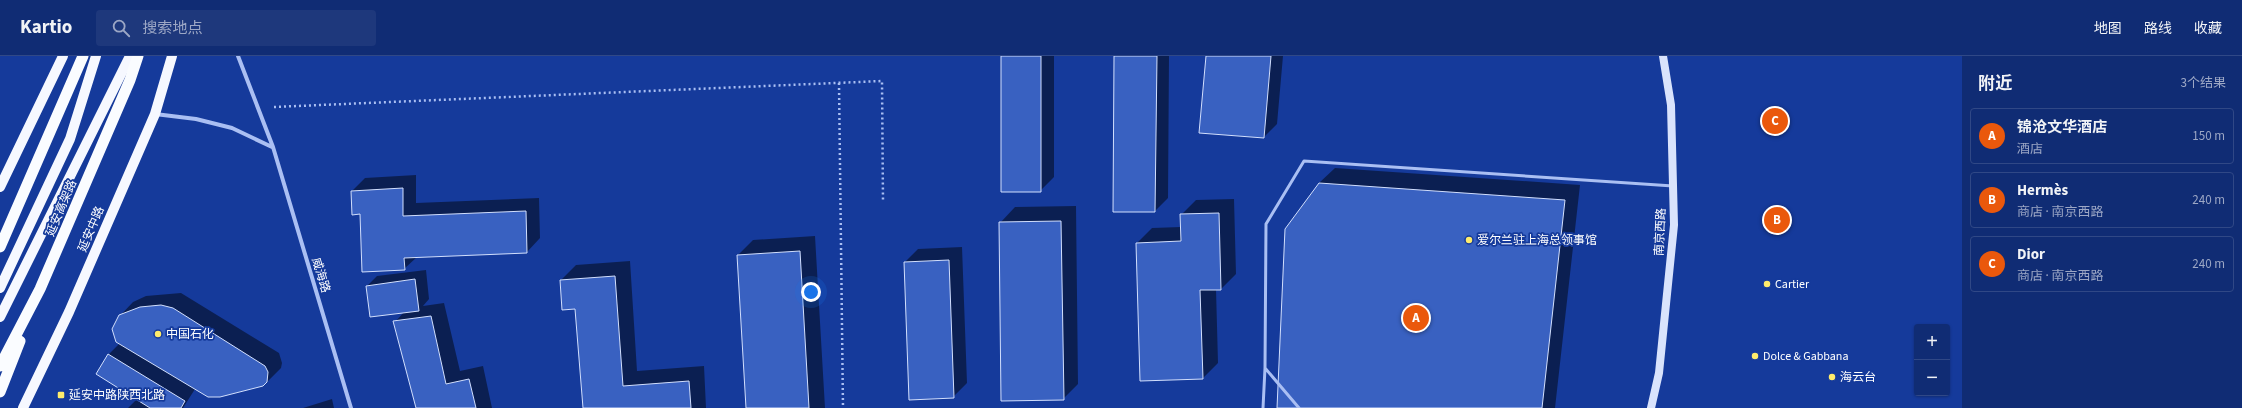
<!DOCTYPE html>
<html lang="zh">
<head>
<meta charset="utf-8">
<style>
  :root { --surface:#102c74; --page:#1e387c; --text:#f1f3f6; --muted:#9ca7c5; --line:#304886; --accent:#ea580c }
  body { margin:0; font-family:"Source Sans 3","Noto Sans SC",sans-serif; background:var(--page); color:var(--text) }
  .controls { position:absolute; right:12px; bottom:12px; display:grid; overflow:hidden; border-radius:4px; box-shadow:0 1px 3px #0004 }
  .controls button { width:36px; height:36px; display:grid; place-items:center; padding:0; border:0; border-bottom:1px solid var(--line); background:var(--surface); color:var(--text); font:20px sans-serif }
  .you { position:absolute; left:811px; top:236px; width:14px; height:14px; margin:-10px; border:3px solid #fff; border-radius:50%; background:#1a73e8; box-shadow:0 0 0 6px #1a73e833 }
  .badge { display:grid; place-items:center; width:26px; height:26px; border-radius:50%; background:var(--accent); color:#fff; font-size:13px; font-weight:700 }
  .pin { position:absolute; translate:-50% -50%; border:2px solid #fff; box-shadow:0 1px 4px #0006 }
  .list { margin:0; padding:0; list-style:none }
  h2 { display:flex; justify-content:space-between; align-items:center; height:52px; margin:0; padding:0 16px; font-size:17px }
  h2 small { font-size:13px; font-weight:400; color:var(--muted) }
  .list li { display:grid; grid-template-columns:26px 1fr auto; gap:12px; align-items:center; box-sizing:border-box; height:56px; margin:0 8px 8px; padding:0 8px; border:1px solid var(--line); border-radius:4px }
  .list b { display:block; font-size:15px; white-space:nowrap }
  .list p { margin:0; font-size:13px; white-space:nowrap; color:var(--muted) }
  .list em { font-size:13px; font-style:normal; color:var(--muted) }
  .icon { flex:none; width:22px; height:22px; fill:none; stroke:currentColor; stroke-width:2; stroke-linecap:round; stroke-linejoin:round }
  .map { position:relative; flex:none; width:1962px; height:352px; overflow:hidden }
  header { display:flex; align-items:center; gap:24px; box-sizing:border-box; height:56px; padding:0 20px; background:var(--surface); border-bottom:1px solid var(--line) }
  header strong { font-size:19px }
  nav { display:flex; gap:22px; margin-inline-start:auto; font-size:14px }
  .search { width:280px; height:36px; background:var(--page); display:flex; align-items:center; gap:10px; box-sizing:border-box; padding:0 14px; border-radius:4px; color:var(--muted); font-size:15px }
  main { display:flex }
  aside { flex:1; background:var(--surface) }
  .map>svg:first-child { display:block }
  .shadow { fill:#0007 }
  .building { fill:#3961c1; stroke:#d2dffd }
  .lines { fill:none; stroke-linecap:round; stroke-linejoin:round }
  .path { stroke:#aabff3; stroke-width:2.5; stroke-dasharray:2 3; stroke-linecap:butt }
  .service { stroke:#aabff3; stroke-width:3 }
  .minor { stroke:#aabff3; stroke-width:4 }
  .secondary { stroke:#d9e3fc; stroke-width:8 }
  .primary { stroke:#f6f8ff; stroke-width:10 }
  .trunk { stroke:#fafcff; stroke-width:11 }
  .poi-dot { fill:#ffec6c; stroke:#153a9b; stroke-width:1.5 }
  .labels { text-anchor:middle; stroke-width:3.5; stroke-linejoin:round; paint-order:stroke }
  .street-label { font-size:12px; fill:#fff; stroke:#153a9b }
  .poi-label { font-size:12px; fill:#fff; stroke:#153a9b; text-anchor:start }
</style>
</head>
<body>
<header>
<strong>Kartio</strong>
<div class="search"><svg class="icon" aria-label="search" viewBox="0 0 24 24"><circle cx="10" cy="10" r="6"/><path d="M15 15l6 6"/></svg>搜索地点</div>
<nav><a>地图</a><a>路线</a><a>收藏</a></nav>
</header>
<main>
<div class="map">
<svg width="1962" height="352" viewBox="0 0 1962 352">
  <rect width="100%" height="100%" fill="#153a9b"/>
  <path class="shadow" d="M 1002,0 L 1054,0 L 1054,121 L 1040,135 Z
    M 1115,0 L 1169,0 L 1168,142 L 1155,155 Z
    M 1207,0 L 1283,0 L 1277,68 L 1264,81 Z
    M 1335,112 L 1580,129 L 1555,352 L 1278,352 L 1319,127 Z
    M 416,119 L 416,147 L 539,142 L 540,182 L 527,196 L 417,201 L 404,213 L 361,157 L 352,135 L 365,122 Z
    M 1234,143 L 1236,218 L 1221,233 L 1216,233 L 1218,307 L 1203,322 L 1137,187 L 1152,172 L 1181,171 L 1181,159 L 1196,144 Z
    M 1076,150 L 1078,328 L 1063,343 L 1000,167 L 1015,151 Z
    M 815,180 L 825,352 L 747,352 L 738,199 L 753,184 Z
    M 962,191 L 967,327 L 953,341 L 905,206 L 918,193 Z
    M 630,205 L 637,315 L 704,310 L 706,352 L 584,352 L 576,252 L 561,224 L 576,209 Z
    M 426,214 L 429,243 L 423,250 L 444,247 L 460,315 L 483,310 L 492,352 L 417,352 L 395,266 L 404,256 L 367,230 L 377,220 Z
    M 181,237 L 279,297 L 282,307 L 281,312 L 267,326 L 195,333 L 183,352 L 128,352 L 137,343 L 109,298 L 120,287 L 113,273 L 116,264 L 133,246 L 146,240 Z
    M 332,343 L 334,352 L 303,352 Z"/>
  <path class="building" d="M 1001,0 L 1041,0 L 1041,136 L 1001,136 Z
    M 1114,0 L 1157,0 L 1155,156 L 1113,156 Z
    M 1206,0 L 1271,0 L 1264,82 L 1199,77 Z
    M 1319,127 L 1565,144 L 1542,352 L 1277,352 L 1285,173 Z
    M 403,132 L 403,160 L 526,155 L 527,197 L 404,202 L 405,214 L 362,216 L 360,158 L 352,159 L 351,135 Z
    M 1219,157 L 1221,234 L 1200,234 L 1203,323 L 1140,325 L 1136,187 L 1181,185 L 1180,158 Z
    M 1061,165 L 1064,344 L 1001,345 L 999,166 Z
    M 800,195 L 809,352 L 746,352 L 737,199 Z
    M 949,204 L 954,342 L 909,344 L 904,206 Z
    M 615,220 L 623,330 L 689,325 L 691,352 L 583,352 L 575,253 L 562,254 L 560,224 Z
    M 415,223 L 419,255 L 370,261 L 366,230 Z
    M 161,249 L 173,252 L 265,310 L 268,316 L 267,326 L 263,330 L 220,341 L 208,341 L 116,286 L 112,273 L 119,259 L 140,251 Z
    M 431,260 L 446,328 L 469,323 L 476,352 L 416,352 L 393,265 Z
    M 108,298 L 185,345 L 181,352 L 150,352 L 96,318 Z"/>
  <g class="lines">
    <path class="path" d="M 839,27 L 843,352
      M 274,51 L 882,25 L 883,146"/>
    <path class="service" d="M 1263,352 L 1265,312
      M 1299,352 L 1265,312 L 1266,168 L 1304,105 L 1673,130"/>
    <path class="minor" d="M 238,0 L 273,91 L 351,352
      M 155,58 L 196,63 L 232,72 L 272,91"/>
    <path class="secondary" d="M 1651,352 L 1659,317 L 1674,169 L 1671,49 L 1663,0"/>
    <path class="primary" d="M 0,131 L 63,0
      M 0,232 L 70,83 L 96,0
      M 0,261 L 130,0
      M 23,352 L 69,256 L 155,58 L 172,0"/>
    <path class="trunk" d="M 0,191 L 83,0
      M 0,310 L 40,233 L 130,24 L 138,0
      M 0,336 L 20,285"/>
  </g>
  <g class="poi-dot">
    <circle cx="1469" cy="184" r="4"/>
    <circle cx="1767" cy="228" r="4"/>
    <circle cx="158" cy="278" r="4"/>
    <circle cx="1755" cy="300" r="4"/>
    <circle cx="1832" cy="321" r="4"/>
    <rect x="57" y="335" width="8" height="8" rx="2"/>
  </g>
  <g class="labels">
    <g class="street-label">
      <text transform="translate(61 152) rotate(-67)" y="4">延安高架路</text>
      <text transform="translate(91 173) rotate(-67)" y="4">延安中路</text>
      <text transform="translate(1660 176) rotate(-87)" y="4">南京西路</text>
      <text transform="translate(321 219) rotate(73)" y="4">威海路</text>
    </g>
    <g class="poi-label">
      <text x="1477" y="188">爱尔兰驻上海总领事馆</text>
      <text x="1775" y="232">Cartier</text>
      <text x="166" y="282">中国石化</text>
      <text x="1763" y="304">Dolce &amp; Gabbana</text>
      <text x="1840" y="325">海云台</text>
      <text x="69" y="343">延安中路陕西北路</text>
    </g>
  </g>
</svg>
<div class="controls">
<button>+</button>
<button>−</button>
</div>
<div class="you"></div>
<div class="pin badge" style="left:1416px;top:262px">A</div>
<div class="pin badge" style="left:1777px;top:164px">B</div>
<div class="pin badge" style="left:1775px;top:65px">C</div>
</div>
<aside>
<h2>附近<small>3个结果</small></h2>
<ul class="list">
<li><span class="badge">A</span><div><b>锦沧文华酒店</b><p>酒店</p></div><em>150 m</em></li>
<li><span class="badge">B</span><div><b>Hermès</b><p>商店 · 南京西路</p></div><em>240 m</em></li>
<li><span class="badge">C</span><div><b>Dior</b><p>商店 · 南京西路</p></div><em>240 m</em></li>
</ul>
</aside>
</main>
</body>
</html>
